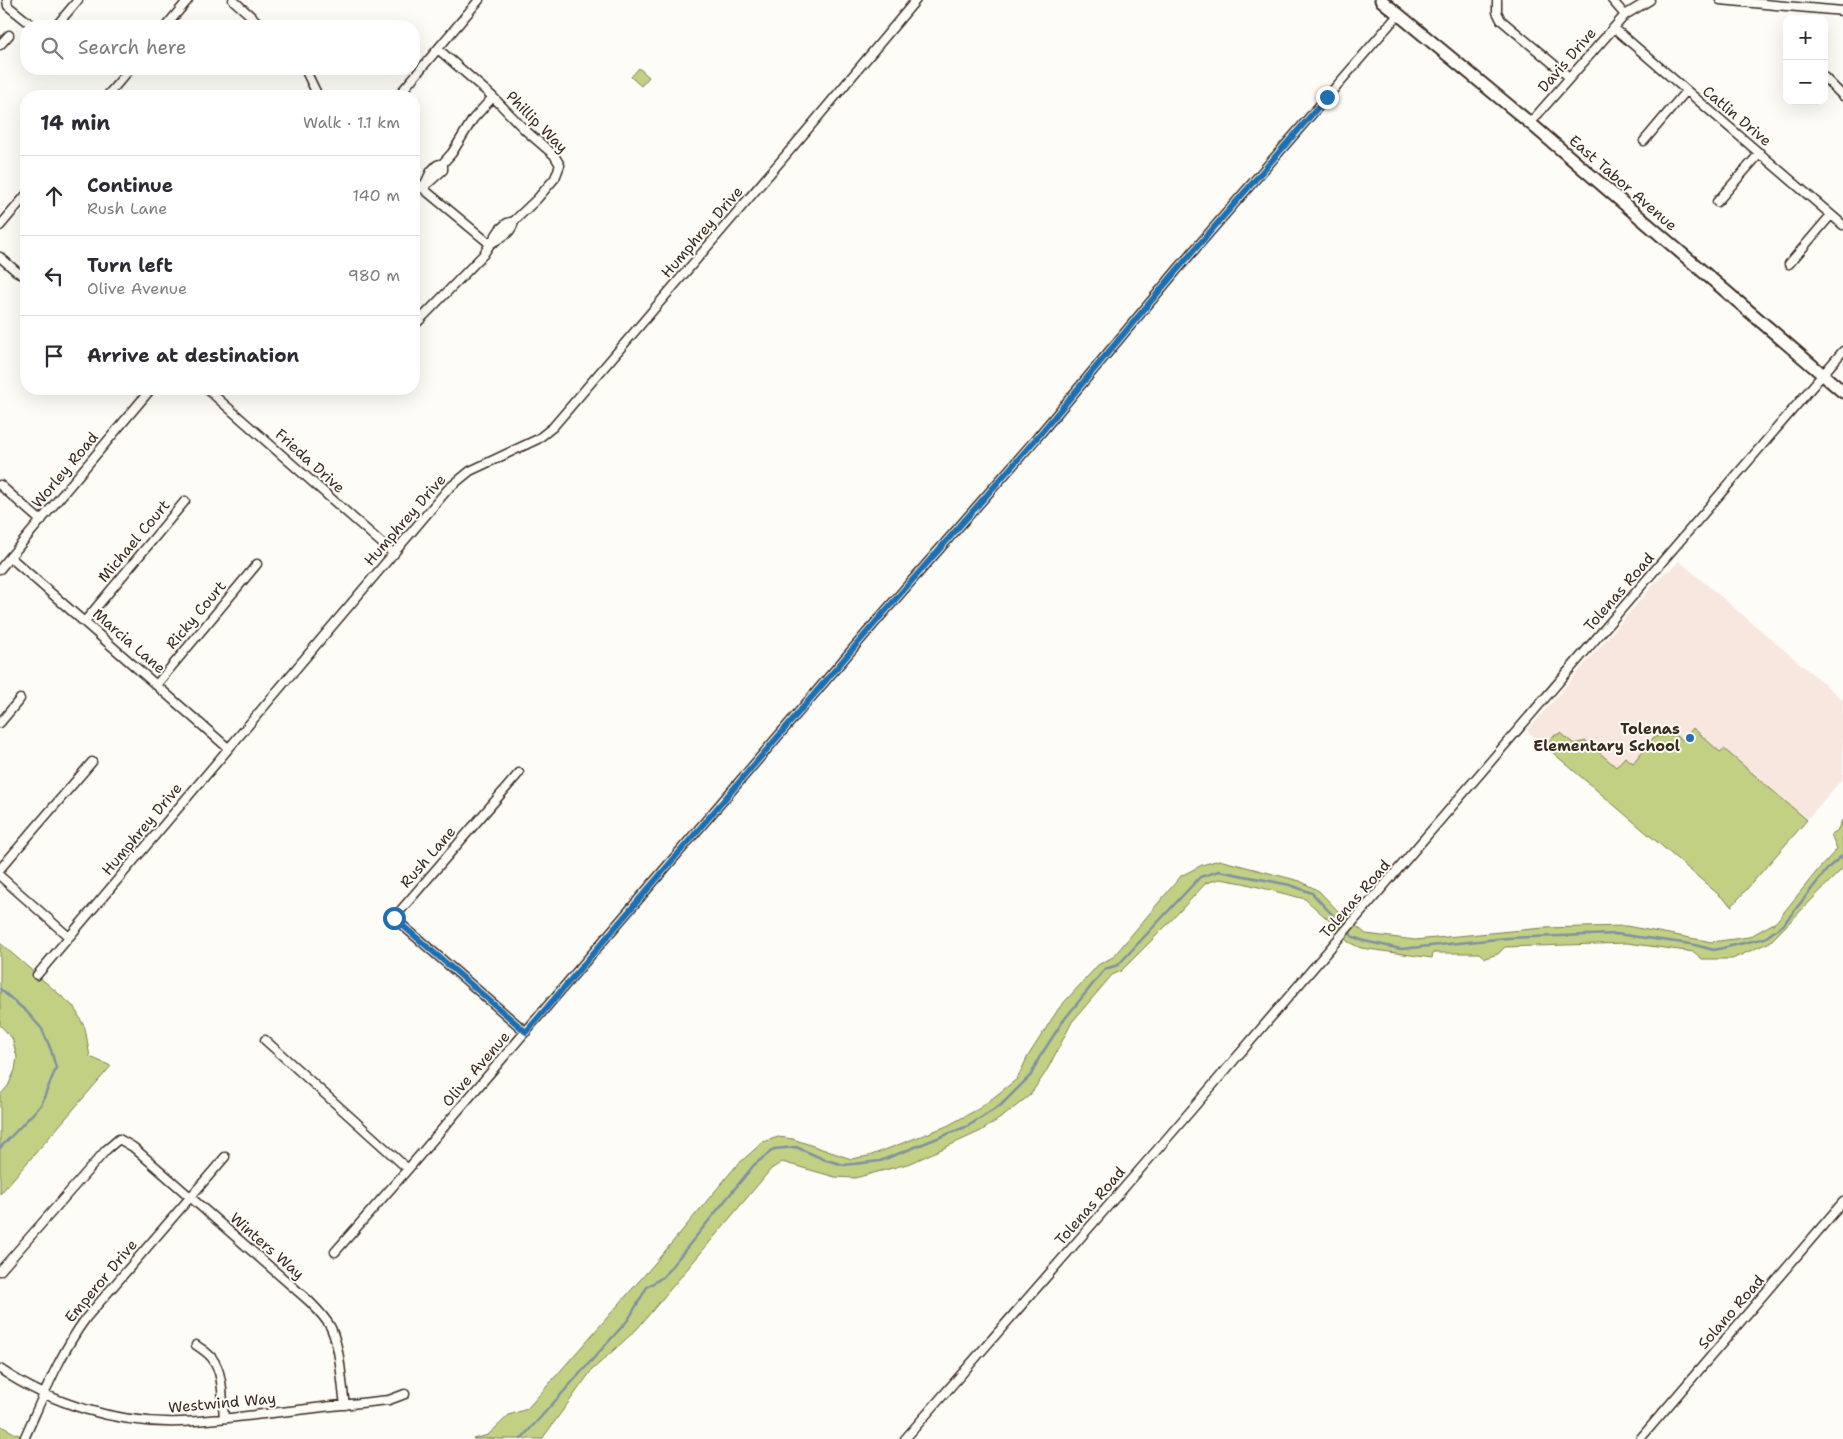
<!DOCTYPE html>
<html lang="en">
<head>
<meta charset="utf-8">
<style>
  :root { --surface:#fff; --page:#f2f2f3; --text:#2b2b33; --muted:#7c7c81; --line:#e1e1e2 }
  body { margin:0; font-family:"Shantell Sans",sans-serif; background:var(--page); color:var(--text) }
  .controls { position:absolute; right:15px; top:15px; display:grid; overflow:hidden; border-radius:10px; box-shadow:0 5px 20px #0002 }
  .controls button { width:45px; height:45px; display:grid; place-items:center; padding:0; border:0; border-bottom:1px solid var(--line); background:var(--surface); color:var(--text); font:25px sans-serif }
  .stop { position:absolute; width:15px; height:15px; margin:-11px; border:4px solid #1f6fb2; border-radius:50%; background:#fff }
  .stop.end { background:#1f6fb2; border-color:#fff; box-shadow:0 1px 5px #0008 }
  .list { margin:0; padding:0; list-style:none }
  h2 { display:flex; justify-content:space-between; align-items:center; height:65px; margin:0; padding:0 20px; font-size:21px }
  h2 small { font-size:16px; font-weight:400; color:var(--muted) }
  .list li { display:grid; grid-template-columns:32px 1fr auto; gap:15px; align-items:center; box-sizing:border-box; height:80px; padding:0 20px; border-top:1px solid var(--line) }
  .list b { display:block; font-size:19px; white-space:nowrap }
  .list p { margin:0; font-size:16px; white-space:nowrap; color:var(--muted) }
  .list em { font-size:16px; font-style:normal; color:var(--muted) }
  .icon { flex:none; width:28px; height:28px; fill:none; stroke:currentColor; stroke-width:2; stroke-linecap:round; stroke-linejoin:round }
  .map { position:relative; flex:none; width:1843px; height:1439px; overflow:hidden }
  .search { position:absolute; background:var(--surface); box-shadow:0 5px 20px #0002; left:20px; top:20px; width:400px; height:55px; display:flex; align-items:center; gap:12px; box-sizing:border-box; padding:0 18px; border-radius:20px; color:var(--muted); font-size:19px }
  .panel { position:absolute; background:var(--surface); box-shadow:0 5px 20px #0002; left:20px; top:90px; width:400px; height:305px; border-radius:20px }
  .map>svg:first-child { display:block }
  .built { fill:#f8e7de }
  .green { fill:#c2d084; stroke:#7e7d51 }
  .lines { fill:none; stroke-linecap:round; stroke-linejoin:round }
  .stream { stroke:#7f91a0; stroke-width:2.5 }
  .street-casing { stroke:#3b2a1e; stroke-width:11 }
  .secondary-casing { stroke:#3b2a1e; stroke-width:15 }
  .street { stroke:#fdfcf7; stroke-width:8 }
  .secondary { stroke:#fdfcf7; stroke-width:11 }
  .route { stroke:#1f6fb2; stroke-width:6 }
  .poi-dot { fill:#1f6fb2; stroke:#fdfcf7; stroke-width:2 }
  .labels { text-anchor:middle; stroke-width:4; stroke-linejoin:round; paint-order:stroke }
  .street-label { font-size:15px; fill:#3b2a1e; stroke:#fdfcf7 }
  .poi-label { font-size:15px; font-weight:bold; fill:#3b2a1e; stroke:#fdfcf7; text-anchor:end }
</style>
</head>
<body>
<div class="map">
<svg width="1843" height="1439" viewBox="0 0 1843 1439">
  <rect width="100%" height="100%" fill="#fdfcf7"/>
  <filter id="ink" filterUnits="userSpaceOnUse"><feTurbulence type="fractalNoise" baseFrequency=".02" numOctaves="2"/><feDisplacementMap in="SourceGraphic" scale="10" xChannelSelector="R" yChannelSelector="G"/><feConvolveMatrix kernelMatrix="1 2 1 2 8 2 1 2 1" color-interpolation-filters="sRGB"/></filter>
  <g filter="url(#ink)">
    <path class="built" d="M 1679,561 L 1843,700 L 1843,778 L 1732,906 L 1527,731 L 1662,575 L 1667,571 L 1671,570 Z"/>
    <path class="green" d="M 639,68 L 649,77 L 641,86 L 631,77 Z
      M 1693,728 L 1720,752 L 1724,749 L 1807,820 L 1732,906 L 1545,746 L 1553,736 L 1561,733 L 1574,744 L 1586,741 L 1616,767 L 1625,757 L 1633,763 L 1654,737 L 1674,735 L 1683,740 Z
      M 1842,820 L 1843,868 L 1770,942 L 1732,959 L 1702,959 L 1694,952 L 1627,943 L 1505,947 L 1498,954 L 1485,958 L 1479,953 L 1433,953 L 1432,958 L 1361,948 L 1348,942 L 1333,924 L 1305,899 L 1243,883 L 1220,879 L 1206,883 L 1165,927 L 1121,971 L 1112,975 L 1072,1022 L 1046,1072 L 1030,1095 L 1005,1115 L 981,1131 L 911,1163 L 855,1178 L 835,1177 L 782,1162 L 771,1169 L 637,1329 L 592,1370 L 542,1439 L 473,1439 L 488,1435 L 509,1415 L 527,1409 L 655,1263 L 736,1166 L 763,1142 L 778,1137 L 793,1139 L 851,1159 L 869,1156 L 947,1126 L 980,1108 L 1017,1079 L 1028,1056 L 1059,1008 L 1098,965 L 1113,957 L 1181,876 L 1202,865 L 1219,860 L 1300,881 L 1319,891 L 1339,912 L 1366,934 L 1415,940 L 1543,928 L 1626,926 L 1712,942 L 1749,937 L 1776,922 L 1817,871 L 1837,849 L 1831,834 L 1837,831 Z
      M 0,943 L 74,1007 L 85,1028 L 90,1057 L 111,1066 L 0,1194 L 0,1095 L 8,1086 L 15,1070 L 17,1057 L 12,1038 L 0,1025 Z
      M 0,1425 L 14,1433 L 29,1439 L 0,1439 Z"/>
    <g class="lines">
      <path class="stream" d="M 0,989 L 27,1012 L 42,1029 L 51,1050 L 56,1068 L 41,1105 L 0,1148
        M 521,1439 L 628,1320 L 647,1287 L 663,1277 L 754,1165 L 774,1149 L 796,1147 L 823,1159 L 844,1165 L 880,1161 L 968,1126 L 1000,1106 L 1031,1075 L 1039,1058 L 1063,1021 L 1105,969 L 1118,965 L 1200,877 L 1219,871 L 1290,885 L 1312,893 L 1353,937 L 1364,941 L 1401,949 L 1507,938 L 1616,934 L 1691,944 L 1714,950 L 1765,938 L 1783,925 L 1829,867 L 1843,855"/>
      <g class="street-casing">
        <path id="street" d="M 7,0 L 8,6 L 33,26
          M 233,0 L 262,26
          M 1497,0 L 1497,12 L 1501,20 L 1569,77
          M 1612,0 L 1625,15
          M 1720,0 L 1843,11
          M 56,26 L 78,0
          M 166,26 L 188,0
          M 1614,28 L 1843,225
          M 0,45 L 9,35
          M 305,69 L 318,96
          M 1824,77 L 1843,96
          M 107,96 L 130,69
          M 398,96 L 479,0
          M 1530,123 L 1625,15 L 1650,0
          M 1644,141 L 1686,91
          M 414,181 L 490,244
          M 424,187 L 443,170 L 443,163
          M 423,188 L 431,171 L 437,165 L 443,163 L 452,153 L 473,119 L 493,97
          M 1717,202 L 1760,153
          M 0,226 L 26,195
          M 492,243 C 502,237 512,233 514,221
          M 0,257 L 16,271 L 26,277
          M 1789,264 L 1831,215
          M 414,326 L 483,255 L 500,229 L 507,223 L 514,221 L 537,199 L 555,178 L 560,165 L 554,155 L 525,130 L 493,97 L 438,49
          M 207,389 L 394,554
          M 0,485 L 41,521
          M 10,557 L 228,748
          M 0,569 L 151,389
          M 85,621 L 185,501
          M 157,684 L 257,564
          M 0,723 L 20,699
          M 519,773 L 394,918 L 526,1032
          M 0,869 L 92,762
          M 0,876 L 69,937
          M 37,975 L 448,489 L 470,471 L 538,439 L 553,427 L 803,135 L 916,0
          M 265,1040 L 408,1169
          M 335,1252 L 408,1169 L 880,617 L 1035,440 L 1177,270 L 1398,15
          M 0,1271 L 106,1150 L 119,1139 L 133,1147 L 309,1301 C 317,1309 326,1318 331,1328 C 341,1351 341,1380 345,1405
          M 196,1345 C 202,1349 208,1353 212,1358 C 224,1374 222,1399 224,1418
          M 0,1369 C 51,1404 118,1424 180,1422 C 208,1421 236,1417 264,1414 C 306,1409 347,1404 389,1400 L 405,1394
          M 24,1439 C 43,1397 59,1355 86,1318 L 225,1157
          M 905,1439 L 1163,1143 L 1843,351
          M 1640,1439 L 1843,1202"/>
      </g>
      <g class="secondary-casing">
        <path id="secondary" d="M 1381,0 L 1530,123 L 1843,392"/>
      </g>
      <use href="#street" class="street"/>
      <use href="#secondary" class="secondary"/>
    </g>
  </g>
  <g class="lines" filter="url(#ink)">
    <path class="route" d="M 394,918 L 526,1032 L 880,617 L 1035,440 L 1177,270 L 1327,97"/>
  </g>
  <circle class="poi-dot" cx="1690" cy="738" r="5"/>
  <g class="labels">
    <g class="street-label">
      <text transform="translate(1567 60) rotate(-49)" y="5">Davis Drive</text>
      <text transform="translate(1737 116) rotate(40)" y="5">Catlin Drive</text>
      <text transform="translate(537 122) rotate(45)" y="5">Phillip Way</text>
      <text transform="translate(1623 183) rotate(41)" y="5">East Tabor Avenue</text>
      <text transform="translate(702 232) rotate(-49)" y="5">Humphrey Drive</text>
      <text transform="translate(310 461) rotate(42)" y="5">Frieda Drive</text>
      <text transform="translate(65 470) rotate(-50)" y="5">Worley Road</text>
      <text transform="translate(405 520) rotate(-49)" y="5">Humphrey Drive</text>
      <text transform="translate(134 541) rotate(-50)" y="5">Michael Court</text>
      <text transform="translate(1619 592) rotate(-49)" y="5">Tolenas Road</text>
      <text transform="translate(196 615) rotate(-50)" y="5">Ricky Court</text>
      <text transform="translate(129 641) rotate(41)" y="5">Marcia Lane</text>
      <text transform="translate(142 829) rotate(-50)" y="5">Humphrey Drive</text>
      <text transform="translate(428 857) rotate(-49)" y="5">Rush Lane</text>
      <text transform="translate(1355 899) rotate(-49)" y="5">Tolenas Road</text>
      <text transform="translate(476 1069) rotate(-49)" y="5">Olive Avenue</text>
      <text transform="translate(1090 1206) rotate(-49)" y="5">Tolenas Road</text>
      <text transform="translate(267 1246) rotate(41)" y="5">Winters Way</text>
      <text transform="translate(101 1281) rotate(-50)" y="5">Emperor Drive</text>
      <text transform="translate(1731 1312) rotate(-49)" y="5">Solano Road</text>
      <text transform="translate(222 1403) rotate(-5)" y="5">Westwind Way</text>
    </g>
    <g class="poi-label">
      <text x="1680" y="734">Tolenas<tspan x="1680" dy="17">Elementary School</tspan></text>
    </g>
  </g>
</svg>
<div class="controls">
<button>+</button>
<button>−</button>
</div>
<div class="stop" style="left:394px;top:918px"></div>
<div class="stop end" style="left:1327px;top:97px"></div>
<div class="search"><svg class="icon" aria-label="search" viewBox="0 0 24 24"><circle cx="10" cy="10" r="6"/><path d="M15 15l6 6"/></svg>Search here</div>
<section class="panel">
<h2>14 min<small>Walk · 1.1 km</small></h2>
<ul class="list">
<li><svg class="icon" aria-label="ahead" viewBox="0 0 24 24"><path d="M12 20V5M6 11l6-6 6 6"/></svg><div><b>Continue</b><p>Rush Lane</p></div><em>140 m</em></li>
<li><svg class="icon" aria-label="left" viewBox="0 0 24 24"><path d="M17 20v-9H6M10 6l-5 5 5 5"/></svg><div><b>Turn left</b><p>Olive Avenue</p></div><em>980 m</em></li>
<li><svg class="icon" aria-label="arrive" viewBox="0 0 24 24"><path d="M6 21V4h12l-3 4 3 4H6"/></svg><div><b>Arrive at destination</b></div></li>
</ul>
</section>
</div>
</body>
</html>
